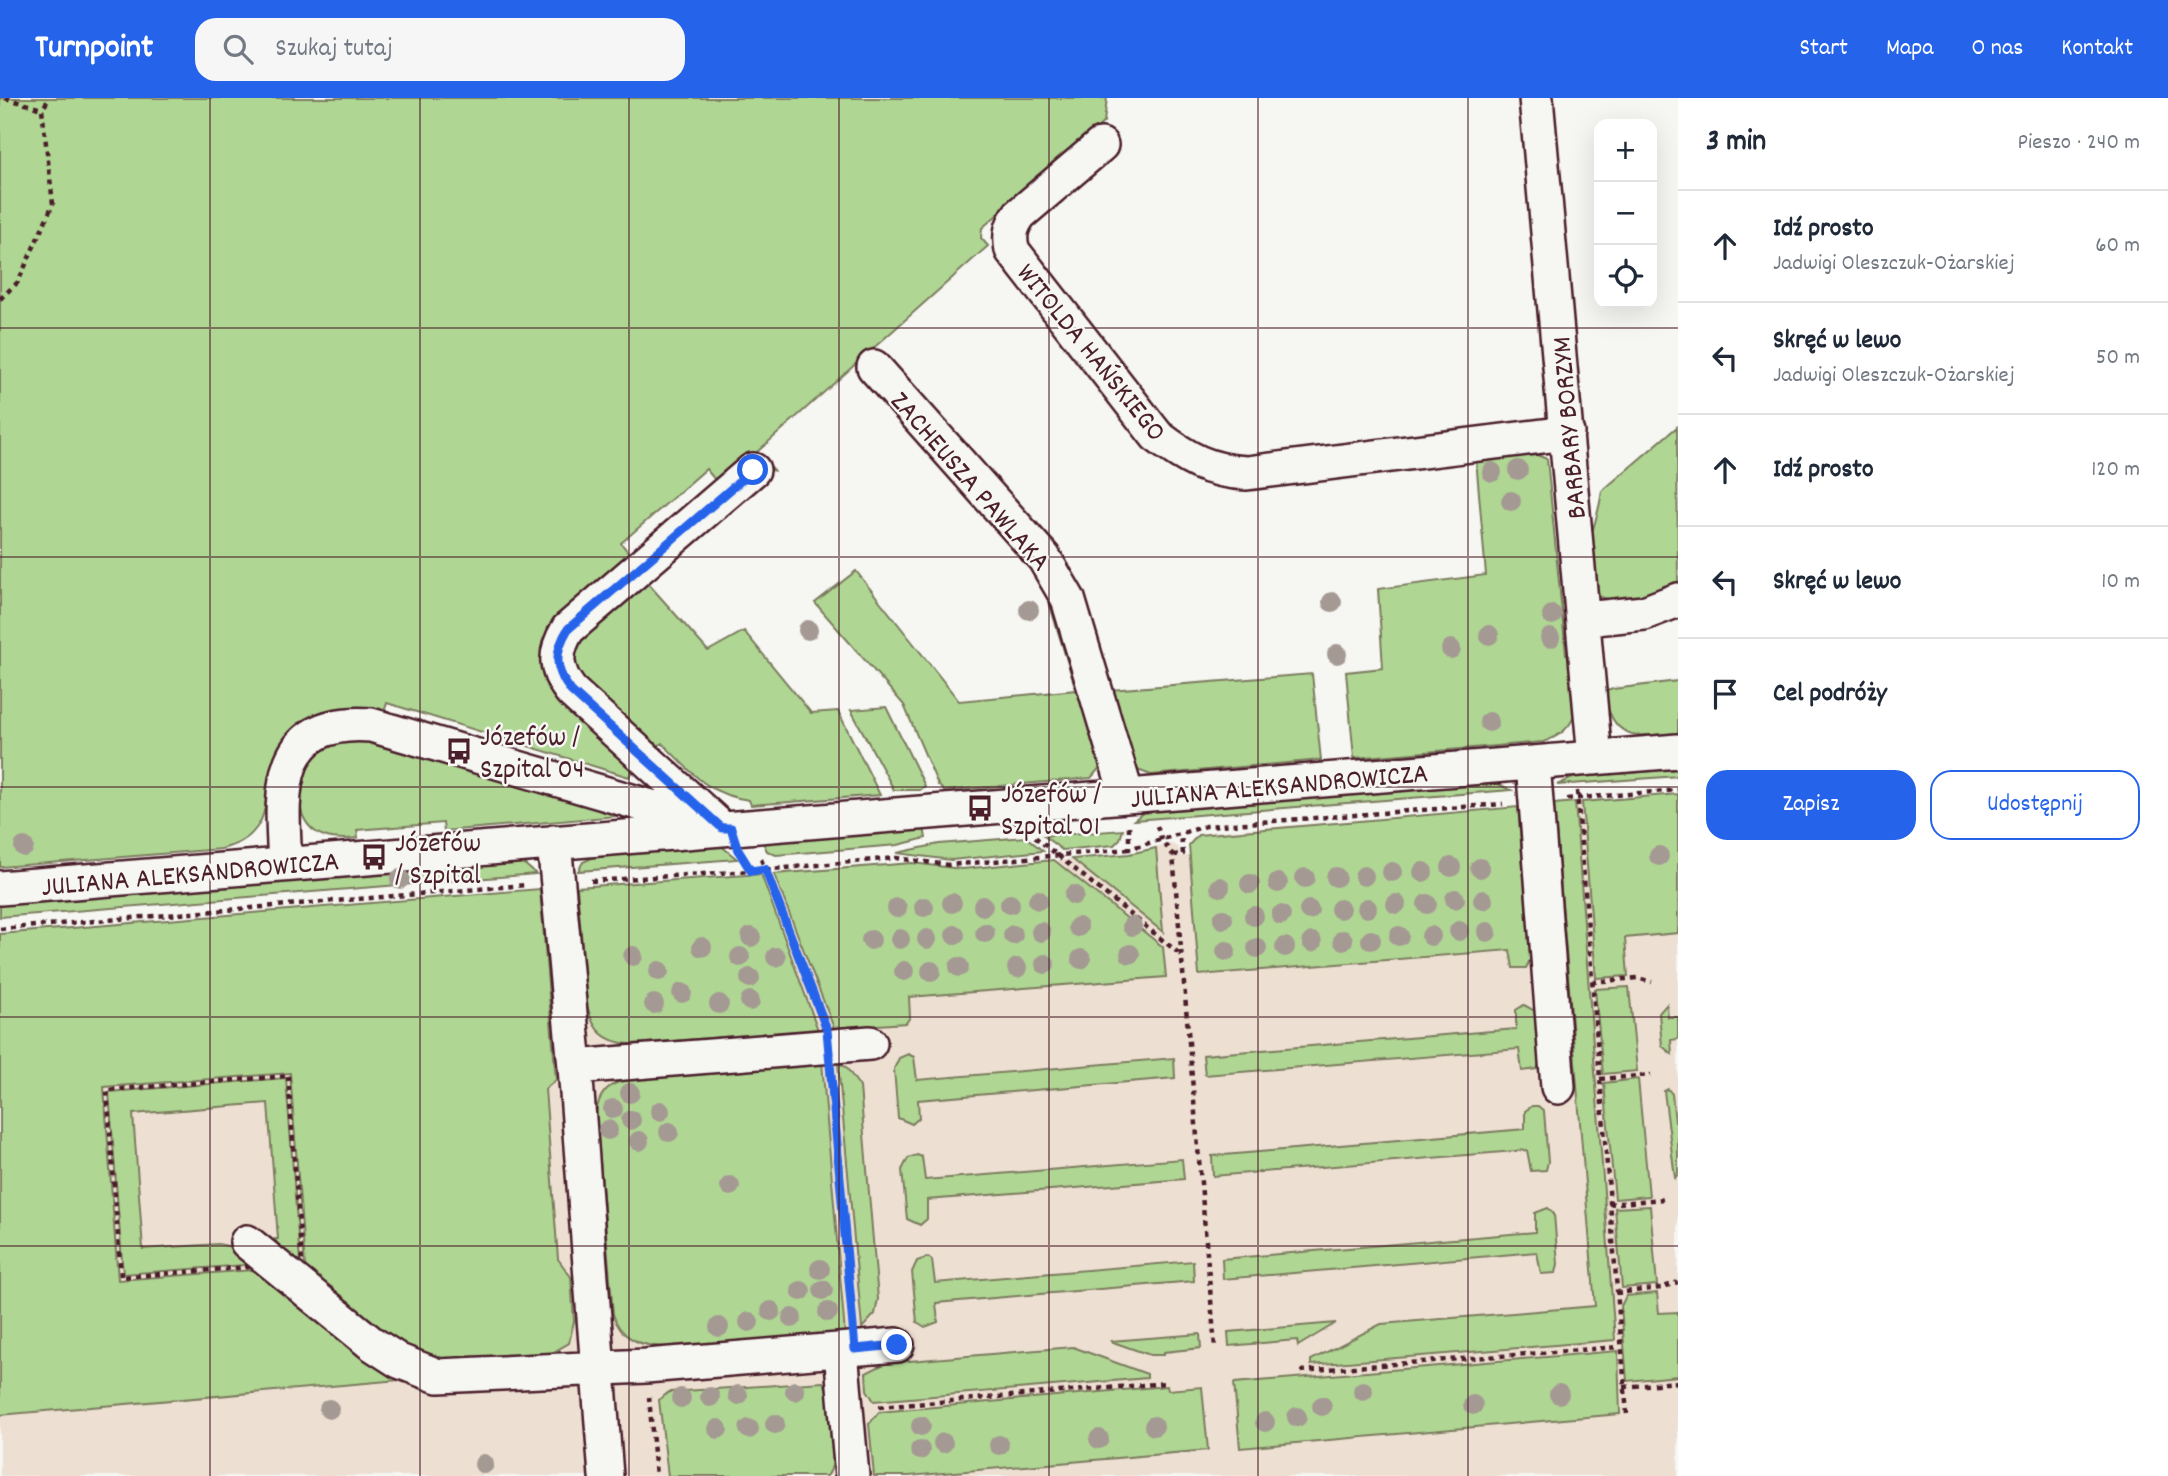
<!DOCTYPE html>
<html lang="pl">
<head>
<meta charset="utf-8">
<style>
  :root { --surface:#fff; --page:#f6f6f7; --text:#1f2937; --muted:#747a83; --line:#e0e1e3; --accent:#2563eb }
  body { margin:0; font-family:Dekko,sans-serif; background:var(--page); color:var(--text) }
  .controls { position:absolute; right:21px; top:21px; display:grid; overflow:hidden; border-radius:14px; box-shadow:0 7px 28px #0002 }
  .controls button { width:63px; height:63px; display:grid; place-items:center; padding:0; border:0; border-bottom:2px solid var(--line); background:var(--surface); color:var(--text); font:35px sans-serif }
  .stop { position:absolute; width:21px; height:21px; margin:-16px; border:5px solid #2563eb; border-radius:50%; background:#fff }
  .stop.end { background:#2563eb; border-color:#fff; box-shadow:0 2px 7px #0008 }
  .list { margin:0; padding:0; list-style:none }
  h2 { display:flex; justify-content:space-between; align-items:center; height:91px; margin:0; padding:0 28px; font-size:30px }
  h2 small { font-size:23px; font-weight:400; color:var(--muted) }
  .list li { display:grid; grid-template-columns:46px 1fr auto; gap:21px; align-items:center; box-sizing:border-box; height:112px; padding:0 28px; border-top:2px solid var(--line) }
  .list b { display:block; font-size:26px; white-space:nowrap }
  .list p { margin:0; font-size:23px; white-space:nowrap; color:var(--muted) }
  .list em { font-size:23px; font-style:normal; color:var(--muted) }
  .actions { display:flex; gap:14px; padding:21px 28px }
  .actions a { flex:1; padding:16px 0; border:2px solid var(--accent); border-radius:21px; text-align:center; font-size:24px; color:var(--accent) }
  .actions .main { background:var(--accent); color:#fff }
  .icon { flex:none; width:38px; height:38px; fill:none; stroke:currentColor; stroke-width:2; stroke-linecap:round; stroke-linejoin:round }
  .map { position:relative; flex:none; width:1678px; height:1378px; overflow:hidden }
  header { display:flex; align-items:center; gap:42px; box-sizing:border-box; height:98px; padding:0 35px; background:var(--accent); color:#fff }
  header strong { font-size:33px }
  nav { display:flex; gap:38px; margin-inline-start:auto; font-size:24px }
  .search { width:490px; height:63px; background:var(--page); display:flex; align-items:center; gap:18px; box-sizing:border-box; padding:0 24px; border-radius:21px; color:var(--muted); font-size:26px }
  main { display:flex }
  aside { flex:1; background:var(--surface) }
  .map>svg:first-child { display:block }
  .built { fill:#ede0d2 }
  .green { fill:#afd793; stroke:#7c7b5f; stroke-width:2 }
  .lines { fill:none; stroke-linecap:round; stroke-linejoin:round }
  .minor-casing { stroke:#4a1f2b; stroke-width:38 }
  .path { stroke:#4a1f2b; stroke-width:4.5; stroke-dasharray:5 5; stroke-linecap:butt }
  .minor { stroke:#f6f6f2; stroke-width:33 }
  .tree { fill:#a59993 }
  .route { stroke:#2563eb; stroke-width:9 }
  .grid { fill:none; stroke:#4a1f2b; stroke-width:2; stroke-opacity:0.55 }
  .labels { text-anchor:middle; stroke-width:5; stroke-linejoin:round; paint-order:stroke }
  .street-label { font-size:28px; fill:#4a1f2b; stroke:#f6f6f2 }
  .poi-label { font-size:28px; fill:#4a1f2b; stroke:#f6f6f2; text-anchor:start }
</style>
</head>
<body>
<header>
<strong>Turnpoint</strong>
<div class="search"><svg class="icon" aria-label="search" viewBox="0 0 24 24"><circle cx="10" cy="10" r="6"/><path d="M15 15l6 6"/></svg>Szukaj tutaj</div>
<nav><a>Start</a><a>Mapa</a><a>O nas</a><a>Kontakt</a></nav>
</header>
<main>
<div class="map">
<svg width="1678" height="1378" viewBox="0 0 1678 1378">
  <rect width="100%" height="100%" fill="#f6f6f2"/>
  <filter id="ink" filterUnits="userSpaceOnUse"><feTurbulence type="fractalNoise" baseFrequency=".0143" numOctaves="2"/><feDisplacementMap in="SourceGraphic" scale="14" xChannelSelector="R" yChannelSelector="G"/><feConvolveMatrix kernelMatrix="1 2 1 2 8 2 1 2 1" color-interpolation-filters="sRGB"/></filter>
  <g filter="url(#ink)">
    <path class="built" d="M 1678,696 L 1678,1378 L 0,1378 L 0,881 L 581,840 L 577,789 L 899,766 L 962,771 L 1129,756 L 1170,745 L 1178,749 L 1180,758 L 1189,758 L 1189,747 L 1192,742 L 1208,734 Z"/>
    <path class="green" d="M 0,0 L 1107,0 L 1104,24 L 982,130 L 981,140 L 988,148 L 757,354 L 775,373 L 749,363 L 721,389 L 706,371 L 621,445 L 633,460 L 550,532 L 558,596 L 632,672 L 629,679 L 387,605 L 384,614 C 331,603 278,621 269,682 C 267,696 266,717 257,729 C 248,742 236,747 221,751 L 0,769 Z
      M 1677,329 L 1678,487 C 1656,499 1623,510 1599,498 C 1595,485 1589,444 1593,431 C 1597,418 1600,407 1602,393 Z
      M 1532,355 L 1547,361 L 1566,556 L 1573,556 C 1576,594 1589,629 1543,644 L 1354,660 L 1346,574 L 1383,570 L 1378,491 L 1486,477 L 1476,361 Z
      M 856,473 L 959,603 L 1076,592 L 1048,501 L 1053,497 L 1103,666 L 1091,680 L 944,693 L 938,687 L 904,607 L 815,505 Z
      M 645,482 L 708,553 L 744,533 L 811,615 L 838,613 L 880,697 L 751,707 L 749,702 C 705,696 692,674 662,645 L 655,650 L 578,581 L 570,548 Z
      M 1312,576 L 1321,662 L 1151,677 L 1132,670 L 1110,592 Z
      M 1678,583 L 1678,635 C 1637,639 1612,644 1604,594 L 1613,591 Z
      M 886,609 L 925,688 L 920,692 L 894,692 L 851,612 Z
      M 365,641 L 617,716 L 618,718 L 444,733 L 443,725 L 357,732 L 358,740 C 342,742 323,742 311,730 C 290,709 300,666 323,652 C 337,644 350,643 365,641 Z
      M 1678,671 L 1678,678 L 1557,687 L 1575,679 Z
      M 1496,685 L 1511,692 L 1134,722 L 1144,714 Z
      M 1678,696 L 1678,835 L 1625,840 L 1628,878 L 1596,880 L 1582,704 Z
      M 1575,704 L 1615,1242 L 1311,1267 L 1311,1262 L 1381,1226 L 1595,1208 L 1554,706 Z
      M 1518,709 L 1531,860 L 1526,870 L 1513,870 L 1510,852 L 1199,877 L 1189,747 L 1198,737 Z
      M 924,730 L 926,740 L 898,747 L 776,757 L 767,753 L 763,744 Z
      M 1123,732 L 1120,741 L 1114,747 L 1062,752 L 1044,738 Z
      M 1026,739 L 1043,753 L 951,762 L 897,755 L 939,746 Z
      M 720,747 L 737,761 L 578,773 L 583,764 L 599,757 Z
      M 1156,750 L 1163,834 L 1072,761 L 1129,756 Z
      M 1054,762 L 1163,849 L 1166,879 L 909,899 L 910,919 L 906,925 L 834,930 L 774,776 L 912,765 L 962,771 Z
      M 513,764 L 523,765 L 536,776 L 0,819 L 0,807 Z
      M 761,776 L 818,932 L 630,946 C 604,944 592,932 587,906 L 577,789 Z
      M 540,791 L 556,982 L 545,991 L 558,1161 L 571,1179 L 574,1223 L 569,1245 L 550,1256 L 448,1265 L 414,1257 L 293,1169 L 305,1168 L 290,975 L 104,989 L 118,1182 L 266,1171 L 411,1281 L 0,1317 L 0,836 Z
      M 1629,889 L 1637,973 L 1603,976 L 1595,891 Z
      M 1667,906 L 1668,919 L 1678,919 L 1678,941 L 1671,942 L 1672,956 L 1662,948 L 1659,915 Z
      M 1524,907 L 1535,913 L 1540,963 L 1537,971 L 1522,973 L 1519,951 L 1205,977 L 1203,957 L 1516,931 L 1516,912 Z
      M 908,956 L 914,959 L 917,982 L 1174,960 L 1175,980 L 918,1002 L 919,1020 L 912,1026 L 898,1020 L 894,971 L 899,960 Z
      M 822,964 L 845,1236 L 665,1249 C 641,1248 620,1241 613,1216 L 596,1017 C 598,997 606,987 625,982 Z
      M 838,965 L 846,969 L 860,989 L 878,1201 L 875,1216 L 862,1230 Z
      M 286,980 L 300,1163 L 286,1164 L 275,1141 L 278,1141 L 268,1005 L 133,1016 L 143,1151 L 218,1146 L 232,1149 L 259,1166 L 123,1176 L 109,994 Z
      M 1638,981 L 1649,1098 L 1615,1101 L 1604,985 Z
      M 1668,991 L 1672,996 L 1675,1024 L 1678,1025 L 1678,1076 L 1675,1080 L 1664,993 Z
      M 1532,1008 L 1538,1008 L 1544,1013 L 1548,1064 L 1546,1072 L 1531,1073 L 1527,1052 L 1213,1078 L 1212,1058 L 1525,1031 L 1525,1013 Z
      M 917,1057 L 922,1059 L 925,1082 L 1182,1061 L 1184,1081 L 927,1102 L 927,1121 L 920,1127 L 907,1121 L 902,1072 L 908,1060 Z
      M 1650,1108 L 1657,1187 L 1622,1190 L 1615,1110 Z
      M 1548,1110 L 1554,1116 L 1558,1166 L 1556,1175 L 1541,1176 L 1537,1154 L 1223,1181 L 1222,1161 L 1535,1134 L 1535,1115 Z
      M 928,1159 L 932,1162 L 935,1185 L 1193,1163 L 1194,1183 L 936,1205 L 938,1224 L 925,1229 L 917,1224 L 912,1174 L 917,1163 Z
      M 1657,1195 L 1659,1215 L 1678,1214 L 1678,1278 L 1627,1283 L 1621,1208 L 1626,1198 Z
      M 1336,1225 L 1298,1248 L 1297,1242 L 1229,1248 L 1228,1234 Z
      M 1200,1236 L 1201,1250 L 1164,1254 L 1164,1257 L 1150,1257 L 1110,1243 Z
      M 1073,1249 L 1147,1276 L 1147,1280 L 874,1303 L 867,1292 L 866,1275 L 886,1265 Z
      M 1618,1253 L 1620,1316 L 1240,1350 L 1234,1285 Z
      M 823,1284 C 834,1299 840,1365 827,1378 L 668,1378 L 659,1302 L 669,1294 Z
      M 1167,1288 L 1168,1292 L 1202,1289 L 1208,1352 L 909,1378 L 874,1378 L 869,1326 L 879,1314 Z"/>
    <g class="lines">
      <g class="minor-casing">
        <path id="minor" d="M 1536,0 L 1595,660
          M 1101,47 L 1020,116 C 1011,128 1009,137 1012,152 L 1157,338 C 1187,361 1208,373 1247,375 L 1567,335
          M 874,269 L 1044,460 L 1068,501 L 1127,698
          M 1585,521 L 1644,515 L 1678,502
          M 1533,665 L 1558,989
          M 715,724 L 571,593 C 554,571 554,554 568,531 L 753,372
          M 554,744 L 575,969 L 606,1378
          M 285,765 C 281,694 274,620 371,627 L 703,724
          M 0,790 L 1678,653
          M 575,969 L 870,945
          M 247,1144 L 371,1245 L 399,1263 L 438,1278 L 646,1268 L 897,1247
          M 841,1253 L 852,1378"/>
      </g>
      <path class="path" d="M 5,0 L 42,11
        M 0,201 L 18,184 L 53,106 L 42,11 L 50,0
        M 1577,693 L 1627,1317
        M 1567,701 L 1678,692
        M 1129,728 L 1129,751 L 1206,728 L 1503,706
        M 1157,728 L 1162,743 L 1173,757 L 1215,1249
        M 1035,739 L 1181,857
        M 1173,757 L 1183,756 L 1181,737
        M 743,760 L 751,773 L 896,760 L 949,767 L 1129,751
        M 761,761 L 820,916
        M 591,783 L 751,773
        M 0,831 L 526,787
        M 1592,884 L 1637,880 L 1652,884
        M 288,978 L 302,1165 L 121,1179 L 107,992 Z
        M 831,979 L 852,1218
        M 1600,981 L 1651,977
        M 1609,1106 L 1663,1101
        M 1616,1195 L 1661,1190 L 1678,1184
        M 1301,1273 L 1620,1249
        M 1624,1289 L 1678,1284
        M 649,1299 L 656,1378
        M 879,1309 L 1167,1285"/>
      <use href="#minor" class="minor"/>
    </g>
    <g class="tree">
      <circle cx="1518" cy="372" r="10"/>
      <circle cx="1492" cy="374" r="10"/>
      <circle cx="1511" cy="403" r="10"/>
      <circle cx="1332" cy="504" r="10"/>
      <circle cx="1029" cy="512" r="10"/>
      <circle cx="1552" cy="517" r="10"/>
      <circle cx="808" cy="532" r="10"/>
      <circle cx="1489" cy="537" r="10"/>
      <circle cx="1550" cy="540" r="10"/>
      <circle cx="1451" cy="551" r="10"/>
      <circle cx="1337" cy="556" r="10"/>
      <circle cx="1489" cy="624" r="10"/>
      <circle cx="24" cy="749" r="10"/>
      <circle cx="1659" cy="758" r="10"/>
      <circle cx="1451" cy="769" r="10"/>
      <circle cx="1480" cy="770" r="10"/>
      <circle cx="1392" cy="774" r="10"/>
      <circle cx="1423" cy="774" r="10"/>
      <circle cx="1364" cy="778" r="10"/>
      <circle cx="1336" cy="779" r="10"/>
      <circle cx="1305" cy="780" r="10"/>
      <circle cx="400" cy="781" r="10"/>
      <circle cx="1278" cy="785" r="10"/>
      <circle cx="1250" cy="786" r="10"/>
      <circle cx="1220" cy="789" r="10"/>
      <circle cx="1074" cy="797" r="10"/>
      <circle cx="1455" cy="801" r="10"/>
      <circle cx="1038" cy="802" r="10"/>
      <circle cx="1483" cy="802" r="10"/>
      <circle cx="952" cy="805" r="10"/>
      <circle cx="1010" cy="806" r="10"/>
      <circle cx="1396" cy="806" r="10"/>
      <circle cx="1427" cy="806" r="10"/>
      <circle cx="983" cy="808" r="10"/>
      <circle cx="924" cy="809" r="10"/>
      <circle cx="897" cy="810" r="10"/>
      <circle cx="1367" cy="810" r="10"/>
      <circle cx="1340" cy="811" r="10"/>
      <circle cx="1309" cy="812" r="10"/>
      <circle cx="1281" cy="817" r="10"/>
      <circle cx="1254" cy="818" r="10"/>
      <circle cx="1223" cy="821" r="10"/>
      <circle cx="1132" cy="828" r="10"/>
      <circle cx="1078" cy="829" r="10"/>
      <circle cx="1459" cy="833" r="10"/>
      <circle cx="1041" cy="834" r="10"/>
      <circle cx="1487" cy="834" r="10"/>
      <circle cx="985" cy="835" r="10"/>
      <circle cx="955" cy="837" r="10"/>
      <circle cx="1013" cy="837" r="10"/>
      <circle cx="1399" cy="838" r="10"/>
      <circle cx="1431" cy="838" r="10"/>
      <circle cx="751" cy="839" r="10"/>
      <circle cx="900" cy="841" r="10"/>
      <circle cx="927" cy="841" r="10"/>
      <circle cx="871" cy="842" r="10"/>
      <circle cx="1343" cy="842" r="10"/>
      <circle cx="1371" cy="842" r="10"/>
      <circle cx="1312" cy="844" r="10"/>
      <circle cx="702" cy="849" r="10"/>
      <circle cx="1285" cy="849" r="10"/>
      <circle cx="1257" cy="850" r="10"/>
      <circle cx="1226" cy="853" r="10"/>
      <circle cx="1130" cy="856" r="10"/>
      <circle cx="633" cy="858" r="10"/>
      <circle cx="740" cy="859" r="10"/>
      <circle cx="776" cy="859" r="10"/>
      <circle cx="1081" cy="861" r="10"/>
      <circle cx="1045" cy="866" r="10"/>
      <circle cx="959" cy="869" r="10"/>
      <circle cx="1017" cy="870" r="10"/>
      <circle cx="659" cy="873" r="10"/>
      <circle cx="904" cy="873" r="10"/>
      <circle cx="931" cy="873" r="10"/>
      <circle cx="750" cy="880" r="10"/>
      <circle cx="682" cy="895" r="10"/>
      <circle cx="750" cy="903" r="10"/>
      <circle cx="654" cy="906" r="10"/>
      <circle cx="719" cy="906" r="10"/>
      <circle cx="630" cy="995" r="10"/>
      <circle cx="613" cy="1011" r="10"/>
      <circle cx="660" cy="1013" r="10"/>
      <circle cx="631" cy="1022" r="10"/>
      <circle cx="608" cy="1032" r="10"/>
      <circle cx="669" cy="1034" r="10"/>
      <circle cx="639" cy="1043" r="10"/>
      <circle cx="730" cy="1088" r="10"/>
      <circle cx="820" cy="1171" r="10"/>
      <circle cx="823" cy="1192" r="10"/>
      <circle cx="801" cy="1193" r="10"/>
      <circle cx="771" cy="1213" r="10"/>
      <circle cx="828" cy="1214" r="10"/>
      <circle cx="792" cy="1220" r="10"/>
      <circle cx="749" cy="1224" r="10"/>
      <circle cx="719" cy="1229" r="10"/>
      <circle cx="795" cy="1293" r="10"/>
      <circle cx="1363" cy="1293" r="10"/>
      <circle cx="1559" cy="1296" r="10"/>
      <circle cx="738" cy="1297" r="10"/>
      <circle cx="710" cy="1299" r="10"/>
      <circle cx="681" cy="1300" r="10"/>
      <circle cx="1473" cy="1307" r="10"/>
      <circle cx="1322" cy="1308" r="10"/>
      <circle cx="329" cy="1311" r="10"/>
      <circle cx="1297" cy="1319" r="10"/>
      <circle cx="1265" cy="1324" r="10"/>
      <circle cx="775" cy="1326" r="10"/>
      <circle cx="921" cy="1328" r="10"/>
      <circle cx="1154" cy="1328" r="10"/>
      <circle cx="718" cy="1331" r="10"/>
      <circle cx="749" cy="1331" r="10"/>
      <circle cx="1099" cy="1341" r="10"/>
      <circle cx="943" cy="1345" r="10"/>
      <circle cx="999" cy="1347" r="10"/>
      <circle cx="920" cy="1352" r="10"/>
      <circle cx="484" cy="1366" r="10"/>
    </g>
  </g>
  <g class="lines" filter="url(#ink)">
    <path class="route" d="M 753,372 L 568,531 C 554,554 554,571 571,593 L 722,730 L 731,730 L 738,752 L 751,773 L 765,771 L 827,932 L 855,1251 L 897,1247"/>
  </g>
  <path class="grid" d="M 210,0 L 210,1378M 420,0 L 420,1378M 629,0 L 629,1378M 839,0 L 839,1378M 1049,0 L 1049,1378M 1258,0 L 1258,1378M 1468,0 L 1468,1378M 0,230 L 1678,230M 0,459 L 1678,459M 0,689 L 1678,689M 0,919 L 1678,919M 0,1148 L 1678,1148"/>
  <defs>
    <g id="bus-bare" transform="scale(2.1)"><path d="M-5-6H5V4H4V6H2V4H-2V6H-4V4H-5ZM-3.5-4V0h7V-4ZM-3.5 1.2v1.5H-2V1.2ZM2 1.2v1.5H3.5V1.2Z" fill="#4a1f2b" stroke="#f6f6f2" stroke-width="2.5" paint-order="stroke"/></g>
  </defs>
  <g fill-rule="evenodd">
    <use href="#bus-bare" x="459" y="653"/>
    <use href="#bus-bare" x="980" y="710"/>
    <use href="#bus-bare" x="374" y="759"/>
  </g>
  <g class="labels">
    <g class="street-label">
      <text transform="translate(1093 253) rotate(51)" y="10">WITOLDA HAŃSKIEGO</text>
      <text transform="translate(1567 330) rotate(-95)" y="10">BARBARY BORZYM</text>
      <text transform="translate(972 382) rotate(49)" y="10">ZACHEUSZA PAWLAKA</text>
      <text transform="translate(1279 686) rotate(-5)" y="10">JULIANA ALEKSANDROWICZA</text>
      <text transform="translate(190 774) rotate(-5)" y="10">JULIANA ALEKSANDROWICZA</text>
    </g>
    <g class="poi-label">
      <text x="480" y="647">Józefów /<tspan x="480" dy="32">Szpital 04</tspan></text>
      <text x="1001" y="704">Józefów /<tspan x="1001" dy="32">Szpital 01</tspan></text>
      <text x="395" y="753">Józefów<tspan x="395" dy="32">/ Szpital</tspan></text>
    </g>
  </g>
</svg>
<div class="controls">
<button>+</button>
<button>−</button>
<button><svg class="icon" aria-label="locate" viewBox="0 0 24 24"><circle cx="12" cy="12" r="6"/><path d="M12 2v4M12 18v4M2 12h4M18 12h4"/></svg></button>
</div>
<div class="stop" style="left:753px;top:372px"></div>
<div class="stop end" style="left:897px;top:1247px"></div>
</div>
<aside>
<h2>3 min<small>Pieszo · 240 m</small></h2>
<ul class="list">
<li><svg class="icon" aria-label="ahead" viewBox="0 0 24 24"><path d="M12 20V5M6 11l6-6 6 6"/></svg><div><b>Idź prosto</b><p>Jadwigi Oleszczuk-Ożarskiej</p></div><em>60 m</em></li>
<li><svg class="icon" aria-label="left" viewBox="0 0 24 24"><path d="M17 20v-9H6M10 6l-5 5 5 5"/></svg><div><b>Skręć w lewo</b><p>Jadwigi Oleszczuk-Ożarskiej</p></div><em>50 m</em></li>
<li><svg class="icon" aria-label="ahead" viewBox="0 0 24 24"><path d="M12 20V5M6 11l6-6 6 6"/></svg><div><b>Idź prosto</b></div><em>120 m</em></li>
<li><svg class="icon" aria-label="left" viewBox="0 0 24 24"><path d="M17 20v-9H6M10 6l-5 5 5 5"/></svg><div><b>Skręć w lewo</b></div><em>10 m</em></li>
<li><svg class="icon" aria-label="arrive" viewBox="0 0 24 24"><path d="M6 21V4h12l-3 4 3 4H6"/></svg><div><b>Cel podróży</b></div></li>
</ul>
<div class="actions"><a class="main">Zapisz</a><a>Udostępnij</a></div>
</aside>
</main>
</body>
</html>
